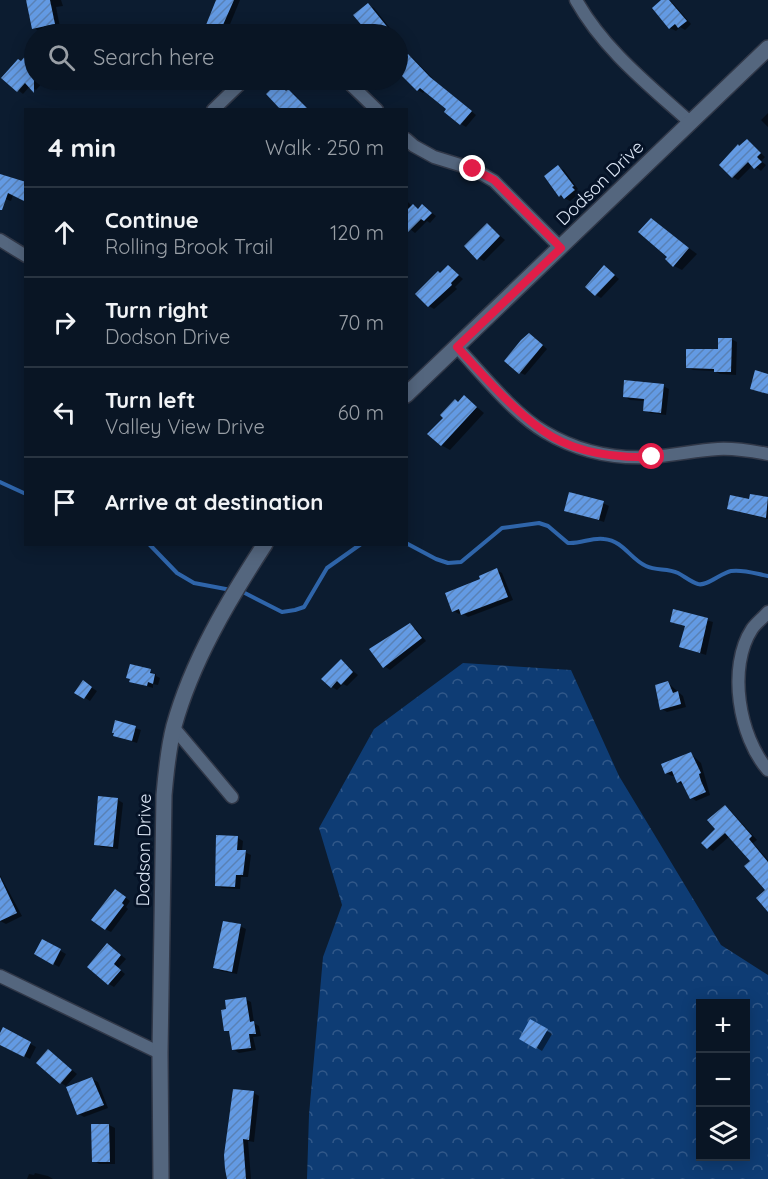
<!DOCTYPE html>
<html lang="en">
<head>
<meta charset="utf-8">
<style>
  :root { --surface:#091524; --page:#121e2c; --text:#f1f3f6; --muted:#999fa6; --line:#293441 }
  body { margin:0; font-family:Quicksand,sans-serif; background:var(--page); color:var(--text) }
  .controls { position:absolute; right:18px; bottom:18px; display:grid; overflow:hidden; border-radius:0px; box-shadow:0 3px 15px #0003 }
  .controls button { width:54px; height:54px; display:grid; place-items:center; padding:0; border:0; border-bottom:2px solid var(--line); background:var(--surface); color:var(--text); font:30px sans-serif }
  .stop { position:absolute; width:18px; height:18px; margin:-14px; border:4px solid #e11d48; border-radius:50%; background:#fff }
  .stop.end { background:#e11d48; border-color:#fff; box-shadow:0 2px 6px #0008 }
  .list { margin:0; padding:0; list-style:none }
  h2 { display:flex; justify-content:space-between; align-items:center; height:78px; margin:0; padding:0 24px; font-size:26px }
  h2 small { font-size:20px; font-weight:400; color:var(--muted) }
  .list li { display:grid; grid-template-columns:39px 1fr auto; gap:18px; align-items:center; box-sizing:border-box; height:90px; padding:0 24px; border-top:2px solid var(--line) }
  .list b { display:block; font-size:22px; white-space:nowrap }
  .list p { margin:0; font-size:20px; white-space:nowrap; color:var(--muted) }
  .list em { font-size:20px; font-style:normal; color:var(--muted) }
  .icon { flex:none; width:33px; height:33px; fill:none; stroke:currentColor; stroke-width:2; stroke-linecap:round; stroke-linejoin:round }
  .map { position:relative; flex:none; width:768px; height:1179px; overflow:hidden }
  .search { position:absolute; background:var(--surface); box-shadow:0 3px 15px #0003; left:24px; top:24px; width:384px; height:66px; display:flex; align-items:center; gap:15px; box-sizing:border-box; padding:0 21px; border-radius:33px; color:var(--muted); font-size:22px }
  .panel { position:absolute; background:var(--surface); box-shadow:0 3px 15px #0003; left:24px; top:108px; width:384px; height:438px; border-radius:0px }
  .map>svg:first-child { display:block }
  .forest { fill:url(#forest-crowns); fill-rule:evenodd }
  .shadow { fill:#0007 }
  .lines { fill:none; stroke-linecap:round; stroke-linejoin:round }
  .stream { stroke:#2f65aa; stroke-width:4 }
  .building { fill:url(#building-hatch) }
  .minor-casing { stroke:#313848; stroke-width:15 }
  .tertiary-casing { stroke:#313848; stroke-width:18 }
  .minor { stroke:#54667e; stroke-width:12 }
  .tertiary { stroke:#54667e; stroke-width:15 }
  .route { stroke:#e11d48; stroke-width:8 }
  .labels { text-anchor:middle; stroke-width:6; stroke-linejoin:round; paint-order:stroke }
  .street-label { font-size:18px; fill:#dee8f7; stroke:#051226 }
</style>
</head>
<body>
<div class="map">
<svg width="768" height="1179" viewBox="0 0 768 1179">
  <defs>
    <pattern id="forest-crowns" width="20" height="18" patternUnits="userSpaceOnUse" patternTransform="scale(1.5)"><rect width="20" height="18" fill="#0e3c74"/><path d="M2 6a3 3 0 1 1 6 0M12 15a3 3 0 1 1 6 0" fill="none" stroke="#315889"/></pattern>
    <pattern id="building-hatch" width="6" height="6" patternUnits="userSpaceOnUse" patternTransform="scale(1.5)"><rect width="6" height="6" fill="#639ae3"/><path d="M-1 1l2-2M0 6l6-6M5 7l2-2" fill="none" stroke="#5981b5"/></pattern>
  </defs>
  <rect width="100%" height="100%" fill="#0c1c30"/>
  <path class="forest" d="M 463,663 L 571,670 L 619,776 L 721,945 L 768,975 L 768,1179 L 307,1179 L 309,1115 L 323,957 L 342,905 L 319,828 L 374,729 ZM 700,1004 L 746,1004 L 746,1156 L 700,1156 Z"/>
  <path class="shadow" d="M 28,0 L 61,0 L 63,6 L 56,7 L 60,27 L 39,31 L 34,28 Z
    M 218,0 L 240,0 L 226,34 L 199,34 L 207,26 Z
    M 664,0 L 671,1 L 691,24 L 685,30 L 680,27 L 676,31 L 670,28 Z
    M 368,5 L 374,8 L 393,32 L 391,34 L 371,34 L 355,16 Z
    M 34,49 L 34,80 L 45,80 L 36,90 L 30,86 L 23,94 L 18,90 L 21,62 Z
    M 398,51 L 406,58 L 408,55 L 413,58 L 436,82 L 476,115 L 466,127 L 461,124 L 448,109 L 425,91 L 423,93 L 418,90 L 398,70 Z
    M 278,84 L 294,94 L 309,110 L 282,110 Z
    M 768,113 L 768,127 L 761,120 Z
    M 747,140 L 765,157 L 761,161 L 766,165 L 761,171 L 753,165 L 738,180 L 733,177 L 740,147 Z
    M 558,167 L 564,170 L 578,189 L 577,190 L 579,194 L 570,201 L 560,196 Z
    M 0,175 L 13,195 L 11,201 L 0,197 Z
    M 406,200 L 413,207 L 419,209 L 423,206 L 436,216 L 430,223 L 427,221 L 415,233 L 406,226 Z
    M 651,220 L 697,254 L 682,270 L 674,266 Z
    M 487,225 L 505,240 L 484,261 L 478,258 Z
    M 449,267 L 463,279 L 455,287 L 457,289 L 434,309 L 429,306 L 441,274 Z
    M 605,267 L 619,279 L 601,298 L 596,295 Z
    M 535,338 L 547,349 L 525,375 L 519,372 Z
    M 731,339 L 737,342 L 736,375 L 720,374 L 714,371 L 693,370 L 687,367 L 720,351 Z
    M 663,386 L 669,389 L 666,415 L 650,413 L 644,410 L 645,401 L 630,400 L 624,396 Z
    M 465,397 L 484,413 L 450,450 L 441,445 L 445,418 Z
    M 752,495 L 768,499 L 768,519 L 734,511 L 729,508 L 751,500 Z
    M 603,503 L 609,506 L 604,522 L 566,510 Z
    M 497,570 L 502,573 L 513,600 L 468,617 L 462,613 L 459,614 L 454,611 L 482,579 Z
    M 674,611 L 713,622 L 706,655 L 681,647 L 686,627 L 671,621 Z
    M 410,624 L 415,628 L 426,641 L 390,670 L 384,666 Z
    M 341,661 L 358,675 L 347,686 L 343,684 L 337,690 L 332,687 Z
    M 131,665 L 156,674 L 156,676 L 160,678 L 158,685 L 153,684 L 153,688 L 131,681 Z
    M 83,682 L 97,691 L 90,701 L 76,692 Z
    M 668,683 L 683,696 L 686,707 L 667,712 L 662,709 Z
    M 116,722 L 141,730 L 137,743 L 115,736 Z
    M 691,754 L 701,763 L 710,795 L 696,801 L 691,797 L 683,785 L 678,782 L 675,775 L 672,776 L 666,773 Z
    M 118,800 L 123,803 L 118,849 L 101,847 L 96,844 Z
    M 725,807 L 730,810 L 757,840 L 753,843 L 768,860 L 768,909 L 767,890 L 752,861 L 730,836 L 713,851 L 708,848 L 717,829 Z
    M 238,838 L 243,841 L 242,851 L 251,855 L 248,877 L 241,877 L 240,889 L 222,888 L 217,885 Z
    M 0,875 L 22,916 L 6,924 L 0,921 Z
    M 120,894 L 130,901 L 126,907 L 128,909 L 111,932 L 105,929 Z
    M 240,926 L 246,929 L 237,974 L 221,971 L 215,968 Z
    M 43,941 L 66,954 L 59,967 L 36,954 Z
    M 112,948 L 126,959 L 118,968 L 125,974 L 114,987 L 109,984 Z
    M 245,999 L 251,1002 L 254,1023 L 259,1026 L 261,1036 L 253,1037 L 256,1050 L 239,1053 L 233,1049 L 231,1033 L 226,1030 Z
    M 531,1021 L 552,1034 L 542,1051 L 521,1038 Z
    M 4,1029 L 36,1047 L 30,1059 L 0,1044 L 0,1037 Z
    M 49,1051 L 77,1074 L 66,1086 L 61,1083 Z
    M 92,1079 L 98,1082 L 108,1108 L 84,1117 L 79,1114 Z
    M 234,1091 L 254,1093 L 259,1096 L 254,1142 L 248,1141 L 251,1179 L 228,1179 Z
    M 92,1125 L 109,1125 L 115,1128 L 115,1164 L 99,1164 L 94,1161 Z
    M 35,1173 L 48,1176 L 53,1179 L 27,1179 L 29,1174 L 34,1175 Z"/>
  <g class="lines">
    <path class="stream" d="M 0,482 L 26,494
      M 406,543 L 436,559 L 448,563 L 461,562 L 502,528 L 539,523 L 548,526 L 568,543 C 581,544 592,537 604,539 C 624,541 630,559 646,566 C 656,571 667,568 678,573 C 684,576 691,582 698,584 C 706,587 721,573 731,571 C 743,569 757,574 768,576
      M 149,544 L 177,573 L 194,583 L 231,590
      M 241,591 L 282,612 L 295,610 L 304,607 L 327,568 L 361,544"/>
  </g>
  <path class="building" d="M 26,0 L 50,0 L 55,24 L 32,29 Z
    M 216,0 L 234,0 L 219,34 L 196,34 L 206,25 Z
    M 661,0 L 669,0 L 687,21 L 678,28 L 675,24 L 669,29 L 652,8 Z
    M 368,3 L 389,29 L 382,34 L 369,34 L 353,15 Z
    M 34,46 L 34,93 L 25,83 L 17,92 L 1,78 L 18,59 L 21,61 Z
    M 398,50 L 405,57 L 408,54 L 430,77 L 472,111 L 460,125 L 444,112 L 446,109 L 420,88 L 417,91 L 398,72 Z
    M 278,82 L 286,91 L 288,89 L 309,110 L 281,110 L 266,94 Z
    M 747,139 L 761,153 L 757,157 L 762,162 L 754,169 L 748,162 L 732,178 L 719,165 L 738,144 L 739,146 Z
    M 558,165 L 574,186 L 572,187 L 575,190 L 564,199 L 561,195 L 559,197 L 544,176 Z
    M 0,174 L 26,182 L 26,202 L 8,193 L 2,210 L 0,210 Z
    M 413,204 L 418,209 L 422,204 L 432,213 L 424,221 L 421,219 L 406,234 L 406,211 Z
    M 651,218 L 689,248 L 673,267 L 665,259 L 667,257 L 638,232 Z
    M 487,223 L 500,236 L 477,260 L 464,246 Z
    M 448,265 L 459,275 L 451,283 L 452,285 L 428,307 L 415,294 L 438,271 L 440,273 Z
    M 604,265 L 615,275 L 595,296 L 585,287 Z
    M 529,333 L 543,345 L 519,374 L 504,361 L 521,340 Z
    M 718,338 L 732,338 L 731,372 L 714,372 L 714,369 L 686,368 L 686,349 L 718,349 Z
    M 755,370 L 768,374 L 768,394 L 750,389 Z
    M 624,380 L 664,384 L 661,413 L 643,411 L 644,399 L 623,397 Z
    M 464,395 L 477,407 L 441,446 L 427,434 L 443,418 L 440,415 L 455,399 L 458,402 Z
    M 569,492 L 604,501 L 599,520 L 564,511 Z
    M 750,494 L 768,497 L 766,518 L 727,509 L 730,495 L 749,499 Z
    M 497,568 L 508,597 L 461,615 L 459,609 L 452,612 L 445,593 L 480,579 L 479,576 Z
    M 673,609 L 708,618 L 700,653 L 679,647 L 685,626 L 670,622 Z
    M 410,623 L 422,638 L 383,668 L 369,649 Z
    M 341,659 L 353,672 L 341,685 L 337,681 L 331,688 L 321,679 Z
    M 130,664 L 151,669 L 150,673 L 155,674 L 153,684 L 148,682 L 147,686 L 129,682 L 130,679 L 126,678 Z
    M 83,680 L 92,687 L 84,699 L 74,693 Z
    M 668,681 L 673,693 L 678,691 L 681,704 L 660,710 L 655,685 Z
    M 115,720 L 136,726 L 132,741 L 113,736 L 114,733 L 112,733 Z
    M 691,752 L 701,773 L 699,774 L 701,781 L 706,792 L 690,799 L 681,781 L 677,783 L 672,771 L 665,774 L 661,764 Z
    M 98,796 L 118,798 L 113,847 L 94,845 Z
    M 725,805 L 752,836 L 749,839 L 768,862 L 768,912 L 756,898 L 765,890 L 744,866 L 750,861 L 725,833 L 707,849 L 701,843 L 715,829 L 707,820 Z
    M 216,835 L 238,836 L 237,850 L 246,850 L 243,875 L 236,875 L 235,887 L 215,886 Z
    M 0,877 L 17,913 L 0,921 Z
    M 115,889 L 126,897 L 122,903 L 124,905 L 105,930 L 91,920 Z
    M 223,921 L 241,924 L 232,972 L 213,968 Z
    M 42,939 L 61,949 L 53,965 L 34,954 Z
    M 107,943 L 121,955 L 114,964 L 121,970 L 108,985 L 87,967 Z
    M 246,997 L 250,1022 L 254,1021 L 256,1034 L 249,1034 L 251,1048 L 232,1050 L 229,1031 L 224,1031 L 221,1010 L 226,1009 L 225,1000 Z
    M 530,1019 L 548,1029 L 536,1049 L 519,1039 Z
    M 3,1027 L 31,1042 L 24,1057 L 0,1045 L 0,1033 Z
    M 48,1049 L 72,1070 L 60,1084 L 36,1063 Z
    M 92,1077 L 104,1105 L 77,1115 L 66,1087 Z
    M 233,1089 L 254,1091 L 249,1140 L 243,1139 L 246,1179 L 227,1179 L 225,1169 L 224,1155 Z
    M 91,1124 L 109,1124 L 110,1162 L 92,1162 Z"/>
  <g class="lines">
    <g class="minor-casing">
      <path id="minor" d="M 576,0 C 604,50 649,85 691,123
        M 346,80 L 377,110
        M 213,110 L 244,80
        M 406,139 L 414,146 L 434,157 L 473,169 L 494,181 L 561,248
        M 0,240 L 26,256
        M 457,347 C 482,374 514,414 545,432 C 577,451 614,459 650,457 C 673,456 696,450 718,449 C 735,448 752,451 768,454
        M 768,612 C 763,618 756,623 752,629 C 727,667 739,737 768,770
        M 174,728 L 232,797
        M 0,976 L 160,1053"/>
    </g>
    <g class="tertiary-casing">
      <path id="tertiary" d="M 406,395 L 768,48
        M 161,1179 L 160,1053 L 164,795 C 166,772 168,749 174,726 C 192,661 228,601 265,544"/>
    </g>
    <use href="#minor" class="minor"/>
    <use href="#tertiary" class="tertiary"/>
  </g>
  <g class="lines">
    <path class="route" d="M 473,169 L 494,180 L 561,248 L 457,347 C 484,376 510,407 542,430 C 573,453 616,458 652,457"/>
  </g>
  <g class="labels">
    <g class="street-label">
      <text transform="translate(600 183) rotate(-44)" y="6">Dodson Drive</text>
      <text transform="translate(144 850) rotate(-89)" y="6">Dodson Drive</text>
    </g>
  </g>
</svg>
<div class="controls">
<button>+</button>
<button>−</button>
<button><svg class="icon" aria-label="layers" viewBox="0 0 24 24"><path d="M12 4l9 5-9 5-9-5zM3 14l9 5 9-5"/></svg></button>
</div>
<div class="stop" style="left:652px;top:457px"></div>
<div class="stop end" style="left:473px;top:169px"></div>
<div class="search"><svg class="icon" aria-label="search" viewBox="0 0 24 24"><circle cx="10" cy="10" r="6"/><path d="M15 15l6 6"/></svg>Search here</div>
<section class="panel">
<h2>4 min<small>Walk · 250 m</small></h2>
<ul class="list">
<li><svg class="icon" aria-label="ahead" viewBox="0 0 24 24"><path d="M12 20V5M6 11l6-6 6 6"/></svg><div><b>Continue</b><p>Rolling Brook Trail</p></div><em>120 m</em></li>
<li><svg class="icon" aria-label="right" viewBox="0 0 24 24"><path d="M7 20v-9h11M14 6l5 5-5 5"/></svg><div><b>Turn right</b><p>Dodson Drive</p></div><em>70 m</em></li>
<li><svg class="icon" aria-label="left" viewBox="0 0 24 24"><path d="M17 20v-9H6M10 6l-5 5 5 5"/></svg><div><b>Turn left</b><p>Valley View Drive</p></div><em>60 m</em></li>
<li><svg class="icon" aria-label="arrive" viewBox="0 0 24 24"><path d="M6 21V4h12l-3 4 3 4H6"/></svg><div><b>Arrive at destination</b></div></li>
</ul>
</section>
</div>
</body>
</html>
